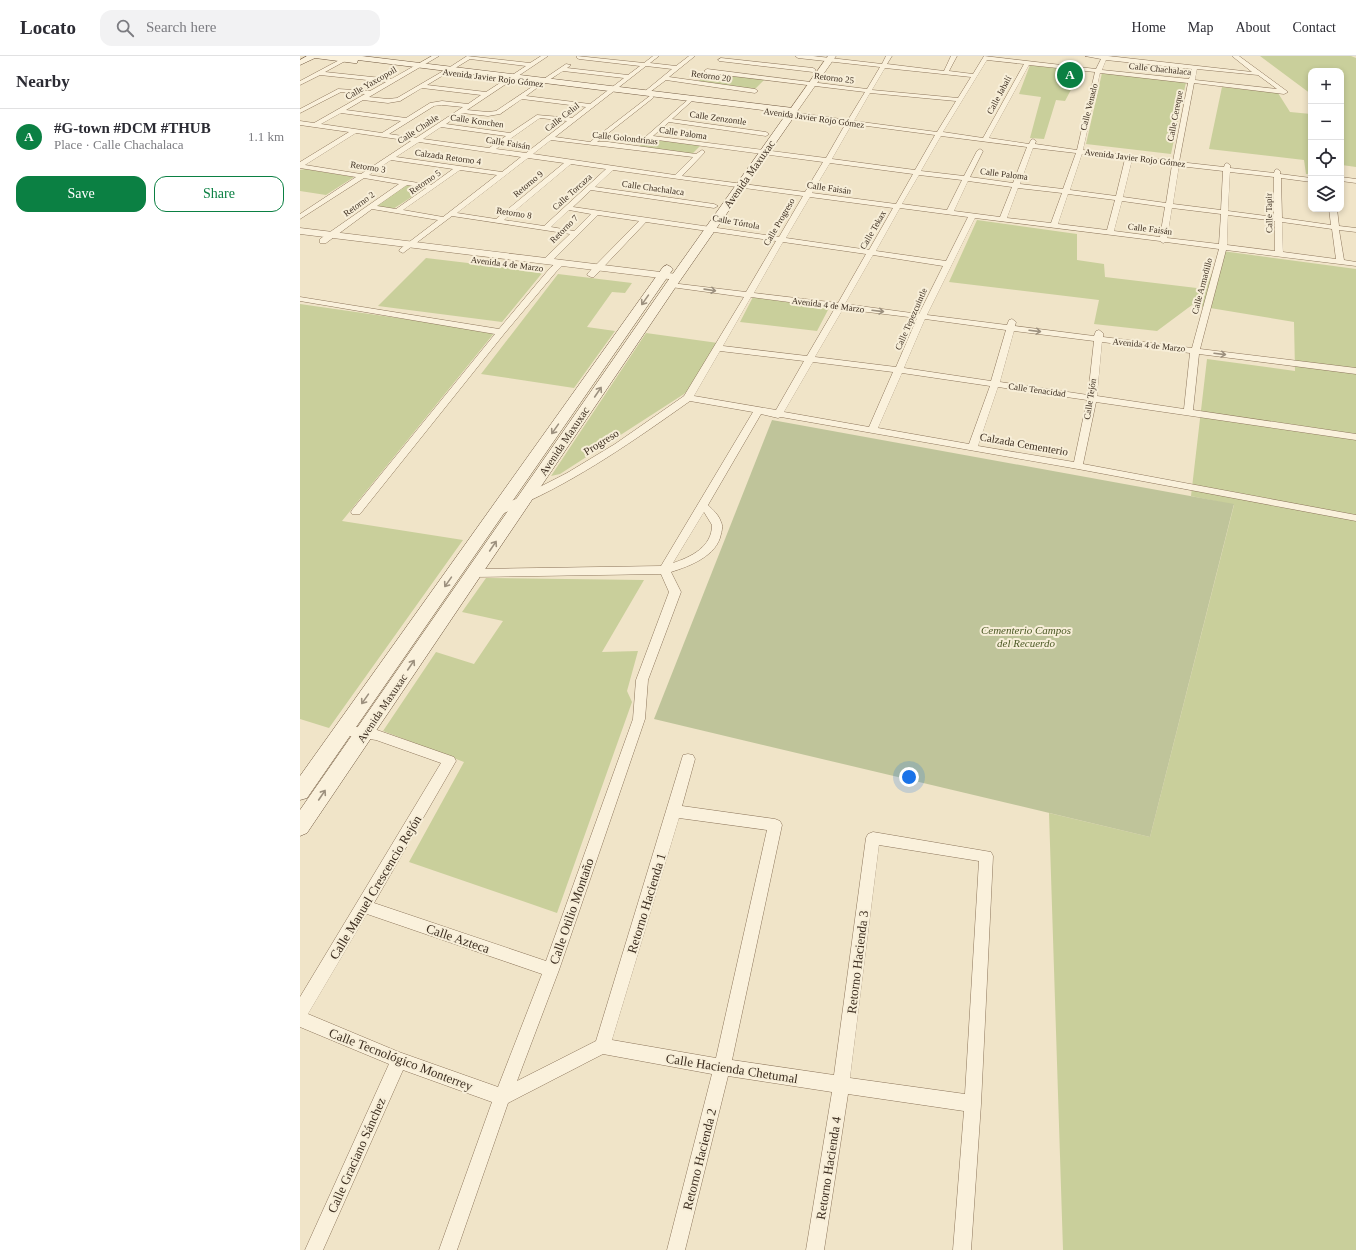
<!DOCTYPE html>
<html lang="en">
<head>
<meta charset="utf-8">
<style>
  :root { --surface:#fff; --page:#f2f2f3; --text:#2b2b33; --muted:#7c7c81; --line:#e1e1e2; --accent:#0b8043 }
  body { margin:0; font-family:Georgia,serif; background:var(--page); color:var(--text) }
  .controls { position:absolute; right:12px; top:12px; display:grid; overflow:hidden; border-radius:8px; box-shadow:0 2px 6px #0003 }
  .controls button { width:36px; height:36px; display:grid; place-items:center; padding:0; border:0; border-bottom:1px solid var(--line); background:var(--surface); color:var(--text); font:20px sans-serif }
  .you { position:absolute; left:609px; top:721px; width:14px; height:14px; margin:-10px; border:3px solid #fff; border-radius:50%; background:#1a73e8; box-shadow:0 0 0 6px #1a73e833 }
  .badge { display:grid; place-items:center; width:26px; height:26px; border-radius:50%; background:var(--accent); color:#fff; font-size:13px; font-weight:700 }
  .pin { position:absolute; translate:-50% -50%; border:2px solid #fff; box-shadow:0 1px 4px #0006 }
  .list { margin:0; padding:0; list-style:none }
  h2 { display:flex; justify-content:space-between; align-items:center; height:52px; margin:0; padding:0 16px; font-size:17px }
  h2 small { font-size:13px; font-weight:400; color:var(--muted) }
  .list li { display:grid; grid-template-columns:26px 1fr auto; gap:12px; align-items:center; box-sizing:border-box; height:56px; padding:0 16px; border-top:1px solid var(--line) }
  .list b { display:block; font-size:15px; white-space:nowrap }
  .list p { margin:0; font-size:13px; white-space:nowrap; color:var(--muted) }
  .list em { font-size:13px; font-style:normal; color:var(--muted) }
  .actions { display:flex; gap:8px; padding:12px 16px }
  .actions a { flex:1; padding:9px 0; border:1px solid var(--accent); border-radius:12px; text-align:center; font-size:14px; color:var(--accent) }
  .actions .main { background:var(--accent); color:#fff }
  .icon { flex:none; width:22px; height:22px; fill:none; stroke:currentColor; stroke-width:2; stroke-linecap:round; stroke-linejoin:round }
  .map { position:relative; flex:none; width:1056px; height:1194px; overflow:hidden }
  header { display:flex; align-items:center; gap:24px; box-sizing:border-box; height:56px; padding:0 20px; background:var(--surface); border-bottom:1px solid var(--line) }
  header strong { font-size:19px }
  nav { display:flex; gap:22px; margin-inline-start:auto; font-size:14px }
  .search { width:280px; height:36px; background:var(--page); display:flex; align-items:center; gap:10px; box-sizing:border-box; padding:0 14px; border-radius:12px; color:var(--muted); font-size:15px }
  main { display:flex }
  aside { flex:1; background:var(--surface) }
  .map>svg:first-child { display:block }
  .green { fill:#c9cf9b }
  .cemetery { fill:#bfc49a }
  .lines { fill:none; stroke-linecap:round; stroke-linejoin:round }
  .minor-casing { stroke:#8d765c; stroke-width:1 }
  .tertiary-casing { stroke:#8d765c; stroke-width:1 }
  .secondary-casing { stroke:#6f573f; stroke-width:1 }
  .minor { fill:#faf1dc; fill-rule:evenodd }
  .tertiary { fill:#faf1dc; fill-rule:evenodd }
  .secondary { fill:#faf1dc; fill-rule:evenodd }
  .oneway { stroke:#9c907e }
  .labels { text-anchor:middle; stroke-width:4; stroke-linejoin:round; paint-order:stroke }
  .far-street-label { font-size:9px; fill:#3d2e20; stroke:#f7eed8 }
  .street-label { font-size:11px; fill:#3d2e20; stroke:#f7eed8 }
  .park-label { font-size:11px; font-style:italic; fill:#4d5a26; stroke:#f7eed8 }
  .near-street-label { font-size:13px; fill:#3d2e20; stroke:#f7eed8 }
</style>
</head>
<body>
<header>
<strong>Locato</strong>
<div class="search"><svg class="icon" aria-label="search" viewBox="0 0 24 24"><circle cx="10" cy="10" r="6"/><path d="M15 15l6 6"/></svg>Search here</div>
<nav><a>Home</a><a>Map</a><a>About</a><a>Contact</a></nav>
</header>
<main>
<aside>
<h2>Nearby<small></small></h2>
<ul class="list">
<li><span class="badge">A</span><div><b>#G-town #DCM #THUB</b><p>Place · Calle Chachalaca</p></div><em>1.1 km</em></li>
</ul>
<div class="actions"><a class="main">Save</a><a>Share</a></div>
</aside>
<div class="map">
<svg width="1056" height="1194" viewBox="0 0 1056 1194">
  <rect width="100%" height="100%" fill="#f0e4c8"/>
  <path class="green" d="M 960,0 L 1051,0 L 1056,2 L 1056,111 L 1042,109 L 1042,122 L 1041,15 L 1011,15 L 1011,38 Z
    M 730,9 L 781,15 L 765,45 L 756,44 L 744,83 L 730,82 L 741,41 L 719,38 Z
    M 410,16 L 465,23 L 455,33 L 397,26 Z
    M 802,17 L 886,26 L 871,98 L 786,88 Z
    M 922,31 L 978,37 L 990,56 L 1011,58 L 1011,118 L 1006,118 L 1004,104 L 909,93 Z
    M 349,82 L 401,89 L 392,98 L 338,91 Z
    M 5,113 L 54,121 L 26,139 L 0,135 L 0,114 Z
    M 103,129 L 121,131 L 120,132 L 124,133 L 93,153 L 72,149 Z
    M 677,164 L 777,178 L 777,204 L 804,208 L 805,221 L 905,233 L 922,195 L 1056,213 L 1056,1194 L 763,1194 L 749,757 L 850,781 L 934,449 L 891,440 L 907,303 L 995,315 L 994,266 L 892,249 L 857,275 L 794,268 L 799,244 L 649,226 Z
    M 126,202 L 243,216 L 202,266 L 78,250 Z
    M 258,218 L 332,227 L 325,237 L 312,236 L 287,271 L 315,275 L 274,332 L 181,318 Z
    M 453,241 L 529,252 L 517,275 L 440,266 Z
    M 0,248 L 195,276 L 42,465 L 163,484 L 29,672 L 0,663 Z
    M 346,277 L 418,287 L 394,328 L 384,338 L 260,418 L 251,420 Z
    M 186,522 L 344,524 L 302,596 L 338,595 L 327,635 L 332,646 L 257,857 L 109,806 L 164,706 L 83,675 L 136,596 L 174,608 L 203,565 L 162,556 Z"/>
  <path class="cemetery" d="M 472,364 L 934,448 L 850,781 L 354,663 Z"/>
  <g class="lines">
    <g class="minor-casing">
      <path id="minor" d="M 132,0 L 139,0 L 69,41 L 88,43 L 97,42 L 145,14 L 148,16 L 147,17 L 127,29 L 186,36 L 226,10 L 170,3 L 152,14 L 147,13 L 167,0 L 230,7 L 241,0 L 248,0 L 167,54 L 188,56 L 196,55 L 266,8 L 271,9 L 267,12 L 328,19 L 340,10 L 279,3 L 277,2 L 277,0 L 344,7 L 353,0 L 359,0 L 350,7 L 376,10 L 389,0 L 395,0 L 369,21 L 455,33 L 458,35 L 455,37 L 366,24 L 346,39 L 344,38 L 344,36 L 372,13 L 346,10 L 255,81 L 290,86 L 351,39 L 354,41 L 353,42 L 297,86 L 308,86 L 396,98 L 402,94 L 404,95 L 404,97 L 382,120 L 505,136 L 523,106 L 350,83 L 346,85 L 343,83 L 391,41 L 394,43 L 393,44 L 372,63 L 466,76 L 469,78 L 466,80 L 369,66 L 353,80 L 526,102 L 546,67 L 491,60 L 488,58 L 491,56 L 548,64 L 565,36 L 407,17 L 404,15 L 407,13 L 567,33 L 580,11 L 498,2 L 495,0 L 513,0 L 582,8 L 586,0 L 592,0 L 587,8 L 644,15 L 651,0 L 657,0 L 649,15 L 673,18 L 684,0 L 796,13 L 801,3 L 785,0 L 808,0 L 952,16 L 932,0 L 939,0 L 988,36 L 984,38 L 894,27 L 879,106 L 924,111 L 925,108 L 927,107 L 930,109 L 930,112 L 974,117 L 975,114 L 977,113 L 980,115 L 980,118 L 1011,122 L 1011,126 L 981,122 L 982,162 L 1031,169 L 1029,153 L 1037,153 L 1039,170 L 1056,172 L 1056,176 L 1039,174 L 1044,204 L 1056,206 L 1056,210 L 926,194 L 900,293 L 1056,312 L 1056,318 L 899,298 L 893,354 L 1056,378 L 1056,384 L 796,346 L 783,408 L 1056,459 L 1056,465 L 778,413 L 481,361 L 478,362 L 461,358 L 408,449 C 413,454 419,459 421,466 C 423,470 422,474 421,478 C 417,500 390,510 371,516 L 381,536 L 348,624 L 345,663 L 259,914 L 217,1025 L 296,985 L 383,699 L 388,698 L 393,699 L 395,703 L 382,750 L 475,763 L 480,765 L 482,769 L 432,1004 L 534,1019 L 566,782 L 568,778 L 573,776 L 691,796 L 693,800 L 681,1048 L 671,1194 L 653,1194 L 664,1055 L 548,1038 L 524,1194 L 506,1194 L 532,1036 L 428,1020 L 385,1194 L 367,1194 L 412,1018 L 303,998 L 208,1047 L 157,1194 L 139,1194 L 192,1046 L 103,1014 L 23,1194 L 5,1194 L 89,1008 L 0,971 L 0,941 L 141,707 L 76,684 L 43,679 L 38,678 L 37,674 L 38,670 L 43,669 L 77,674 L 154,701 L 156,705 L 74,847 L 246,905 L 333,663 L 336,624 L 369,536 L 361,518 L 174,521 L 170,520 L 168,517 L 170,514 L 174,513 L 361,510 L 453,356 L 390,345 C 335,384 279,423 218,450 C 210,454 200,461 192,458 L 191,456 L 192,454 L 218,442 L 267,417 L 315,388 L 384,340 L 444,241 L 371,231 L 367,229 L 371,227 L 446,236 L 476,185 L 346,166 L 294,221 L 291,221 L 287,219 L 288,217 L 339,165 L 298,159 L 250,207 L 244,207 L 244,203 L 270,178 L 152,160 L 103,197 L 99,195 L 100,193 L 138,164 L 72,153 L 26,187 L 20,187 L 20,183 L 99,128 L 64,122 L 0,163 L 0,158 L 56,121 L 0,112 L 0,106 L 49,76 L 0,69 L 0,65 L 14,67 L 65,38 L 41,36 L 2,56 L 0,57 L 0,53 L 38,33 L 70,35 L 86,26 L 20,19 L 0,29 L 0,25 L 45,1 L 47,2 L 47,4 L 25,16 L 91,23 ZM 687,4 L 724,8 L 683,82 L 643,76 ZM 806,4 L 892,13 L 889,23 L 802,14 ZM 729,9 L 795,16 L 777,94 L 735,88 L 736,85 L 733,83 L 731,84 L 729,88 L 689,82 ZM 585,12 L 671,21 L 658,42 L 572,34 ZM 897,13 L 958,19 L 977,33 L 895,24 ZM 263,15 L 324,22 L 290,48 L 226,40 L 242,28 L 242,26 L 246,26 ZM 800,17 L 888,27 L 873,105 L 783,94 ZM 122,32 L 181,39 L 168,48 L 142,45 L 130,47 L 106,62 L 46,54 L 63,44 L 88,47 L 100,45 ZM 570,37 L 656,45 L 637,76 L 554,65 ZM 222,43 L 286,51 L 272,62 L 237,59 L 210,77 L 146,68 L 162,57 L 188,60 L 200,58 ZM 142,49 L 163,51 L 116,82 L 89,78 L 134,50 ZM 41,57 L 101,65 L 82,77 L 21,68 ZM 240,62 L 267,65 L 226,97 L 196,93 ZM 552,68 L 635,79 L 615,114 L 532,103 ZM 141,71 L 206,80 L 189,92 L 123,83 ZM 56,77 L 111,85 L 61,118 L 5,109 ZM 641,80 L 727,91 L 713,127 L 670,121 L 683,95 L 680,93 L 677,95 L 664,120 L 621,115 ZM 251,84 L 393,101 L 375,119 L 233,98 ZM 119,86 L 221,101 L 202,116 L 96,101 ZM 733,92 L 776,97 L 763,133 L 720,128 ZM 782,98 L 825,103 L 816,140 L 770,134 ZM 228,102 L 264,107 L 196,163 L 157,157 ZM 91,104 L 153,113 L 131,129 L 69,119 ZM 832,104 L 872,109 L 866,147 L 823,141 ZM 530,107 L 613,118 L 596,148 L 512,137 ZM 271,108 L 306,113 L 244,170 L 204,164 ZM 879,110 L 923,115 L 921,154 L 873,148 ZM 160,114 L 197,119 L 143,161 L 103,154 ZM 313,114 L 503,140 L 479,181 L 273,151 L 291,134 L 414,152 L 418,150 L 414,148 L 295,131 ZM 930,116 L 974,121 L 974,161 L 928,155 ZM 619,119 L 662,124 L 647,154 L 602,148 ZM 668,125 L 712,131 L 700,161 L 654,155 ZM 107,129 L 126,132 L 96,153 L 77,150 ZM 718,132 L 762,137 L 751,167 L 707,162 ZM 768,138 L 815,144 L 807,174 L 758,168 ZM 510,141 L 593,152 L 569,194 L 486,182 ZM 822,145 L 865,151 L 860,181 L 814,175 ZM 600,152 L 668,161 L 646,205 L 576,195 ZM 872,152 L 921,158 L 919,188 L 867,182 ZM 269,154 L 291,158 L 274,175 L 251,171 ZM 928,159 L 975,165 L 975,195 L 927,189 ZM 675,162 L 860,185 L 863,187 L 866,186 L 919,193 L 892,292 L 803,281 L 803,277 L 799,274 L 796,275 L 794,280 L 715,270 L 716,266 L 712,263 L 709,264 L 707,269 L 627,259 ZM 982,166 L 1032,173 L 1036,203 L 983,196 ZM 483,186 L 566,198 L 538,247 L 454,237 ZM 573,199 L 643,210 L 619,258 L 545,248 ZM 451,241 L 535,252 L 507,300 L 423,290 ZM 543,253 L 617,262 L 596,311 L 515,301 ZM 625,263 L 706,274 L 691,325 L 604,312 ZM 714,275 L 794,285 L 788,339 L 700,326 ZM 802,286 L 890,297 L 884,353 L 797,340 ZM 420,295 L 504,305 L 476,354 L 394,340 ZM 513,306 L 593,316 L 569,371 L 484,356 ZM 602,317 L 690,330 L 669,388 L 578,372 ZM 698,331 L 787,344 L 774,406 L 678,390 ZM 404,456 L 412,469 C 412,491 391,501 373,507 ZM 379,762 L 467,774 L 416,1002 L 312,984 ZM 579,789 L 679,805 L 665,1038 L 550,1022 ZM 67,858 L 242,918 L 198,1031 L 99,996 L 8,958 Z
        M 421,2 L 513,12 L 516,14 L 513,16 L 419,5 L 418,4 Z
        M 1041,121 L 1056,123 L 1056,127 L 1041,125 Z
        M 258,205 L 264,205 L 265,207 L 256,216 L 204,278 L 60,458 L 52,458 L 51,456 L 52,454 L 195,278 L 0,245 L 0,241 L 199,273 L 250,212 Z"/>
    </g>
    <g class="tertiary-casing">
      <path id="tertiary" d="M 528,0 L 536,0 L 496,57 L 490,57 L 489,55 Z
        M 0,172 L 377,218 L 382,221 L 377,224 L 0,178 Z"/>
    </g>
    <g class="secondary-casing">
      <path id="secondary" d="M 7,0 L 62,0 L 493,52 L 498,55 L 377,229 L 7,777 L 0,780 L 0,754 L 367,226 L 487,57 L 58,4 L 57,7 L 54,7 L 15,2 L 0,9 L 0,4 Z
        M 367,209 L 371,211 L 373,213 L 7,742 L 0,744 L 0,720 L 363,211 Z"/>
    </g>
    <use href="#minor" class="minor"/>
    <use href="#tertiary" class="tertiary"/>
    <use href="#secondary" class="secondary"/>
  </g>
  <defs><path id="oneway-shaft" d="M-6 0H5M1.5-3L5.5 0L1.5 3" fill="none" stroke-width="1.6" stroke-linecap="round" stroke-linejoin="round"/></defs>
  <g class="oneway">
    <use href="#oneway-shaft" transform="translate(410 234) rotate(8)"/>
    <use href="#oneway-shaft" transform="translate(345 244) rotate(125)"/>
    <use href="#oneway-shaft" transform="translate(578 255) rotate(7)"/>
    <use href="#oneway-shaft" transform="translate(735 275) rotate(7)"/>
    <use href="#oneway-shaft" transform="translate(920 298) rotate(7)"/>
    <use href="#oneway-shaft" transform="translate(298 336) rotate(-56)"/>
    <use href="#oneway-shaft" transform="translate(255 373) rotate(125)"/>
    <use href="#oneway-shaft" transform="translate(193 490) rotate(-56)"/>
    <use href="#oneway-shaft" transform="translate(148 526) rotate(125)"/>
    <use href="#oneway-shaft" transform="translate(111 609) rotate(-56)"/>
    <use href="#oneway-shaft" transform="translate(65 643) rotate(125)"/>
    <use href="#oneway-shaft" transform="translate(22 739) rotate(-56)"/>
  </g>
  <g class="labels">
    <g class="far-street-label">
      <text transform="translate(860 13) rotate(6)" y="3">Calle Chachalaca</text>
      <text transform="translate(411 20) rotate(8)" y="3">Retorno 20</text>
      <text transform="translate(193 22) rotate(7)" y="3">Avenida Javier Rojo Gómez</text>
      <text transform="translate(534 22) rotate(7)" y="3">Retorno 25</text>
      <text transform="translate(71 27) rotate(-30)" y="3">Calle Yaxcopoil</text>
      <text transform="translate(699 39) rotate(-62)" y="3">Calle Jabalí</text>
      <text transform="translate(789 51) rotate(-76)" y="3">Calle Venado</text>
      <text transform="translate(875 60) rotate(-79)" y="3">Calle Cereque</text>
      <text transform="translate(262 61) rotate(-38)" y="3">Calle Celul</text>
      <text transform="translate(418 62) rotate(8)" y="3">Calle Zenzontle</text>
      <text transform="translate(514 62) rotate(8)" y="3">Avenida Javier Rojo Gómez</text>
      <text transform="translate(177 65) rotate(8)" y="3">Calle Konchen</text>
      <text transform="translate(118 73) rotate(-33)" y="3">Calle Chable</text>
      <text transform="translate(383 77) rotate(8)" y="3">Calle Paloma</text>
      <text transform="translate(325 82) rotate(6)" y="3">Calle Golondrinas</text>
      <text transform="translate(208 87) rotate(9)" y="3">Calle Faisán</text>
      <text transform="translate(148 101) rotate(8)" y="3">Calzada Retorno 4</text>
      <text transform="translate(835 102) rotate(7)" y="3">Avenida Javier Rojo Gómez</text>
      <text transform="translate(68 111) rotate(9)" y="3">Retorno 3</text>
      <text transform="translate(704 118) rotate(7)" y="3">Calle Paloma</text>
      <text transform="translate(125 126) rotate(-35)" y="3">Retorno 5</text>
      <text transform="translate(228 128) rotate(-40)" y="3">Retorno 9</text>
      <text transform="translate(353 132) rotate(8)" y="3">Calle Chachalaca</text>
      <text transform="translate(529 132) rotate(8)" y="3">Calle Faisán</text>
      <text transform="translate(272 136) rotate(-42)" y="3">Calle Torcaza</text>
      <text transform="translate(59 148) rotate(-36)" y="3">Retorno 2</text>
      <text transform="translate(214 157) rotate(9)" y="3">Retorno 8</text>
      <text transform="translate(969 157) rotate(-91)" y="3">Calle Tapir</text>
      <text transform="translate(436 166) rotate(10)" y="3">Calle Tórtola</text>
      <text transform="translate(479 166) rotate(-60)" y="3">Calle Progreso</text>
      <text transform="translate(264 173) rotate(-45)" y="3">Retorno 7</text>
      <text transform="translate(850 173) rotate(7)" y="3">Calle Faisán</text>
      <text transform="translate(573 174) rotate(-60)" y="3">Calle Tekax</text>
      <text transform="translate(207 208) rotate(7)" y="3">Avenida 4 de Marzo</text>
      <text transform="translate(902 230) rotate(-75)" y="3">Calle Armadillo</text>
      <text transform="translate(528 249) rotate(7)" y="3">Avenida 4 de Marzo</text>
      <text transform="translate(611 263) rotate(-66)" y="3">Calle Tepezcuintle</text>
      <text transform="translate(849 289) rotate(6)" y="3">Avenida 4 de Marzo</text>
      <text transform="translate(737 334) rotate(8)" y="3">Calle Tenacidad</text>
      <text transform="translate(790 343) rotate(-81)" y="3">Calle Tejón</text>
    </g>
    <g class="street-label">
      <text transform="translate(449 118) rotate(-55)" y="4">Avenida Maxuxac</text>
      <text transform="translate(264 385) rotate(-56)" y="4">Avenida Maxuxac</text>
      <text transform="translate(301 386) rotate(-32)" y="4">Progreso</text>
      <text transform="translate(724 388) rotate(10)" y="4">Calzada Cementerio</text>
      <text transform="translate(82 652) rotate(-56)" y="4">Avenida Maxuxac</text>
    </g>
    <g class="park-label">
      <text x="726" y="578">Cementerio Campos<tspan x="726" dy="13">del Recuerdo</tspan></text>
    </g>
    <g class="near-street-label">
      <text transform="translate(75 831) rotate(-59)" y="5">Calle Manuel Crescencio Rejón</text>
      <text transform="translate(346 847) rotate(-73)" y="5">Retorno Hacienda 1</text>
      <text transform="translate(271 855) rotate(-71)" y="5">Calle Otilio Montaño</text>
      <text transform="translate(158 882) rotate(19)" y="5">Calle Azteca</text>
      <text transform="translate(557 906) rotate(-83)" y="5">Retorno Hacienda 3</text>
      <text transform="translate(101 1003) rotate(21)" y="5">Calle Tecnológico Monterrey</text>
      <text transform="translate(432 1012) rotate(9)" y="5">Calle Hacienda Chetumal</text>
      <text transform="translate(56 1099) rotate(-66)" y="5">Calle Graciano Sánchez</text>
      <text transform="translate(399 1103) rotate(-76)" y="5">Retorno Hacienda 2</text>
      <text transform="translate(528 1112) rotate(-81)" y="5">Retorno Hacienda 4</text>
    </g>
  </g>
</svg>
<div class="controls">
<button>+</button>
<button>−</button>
<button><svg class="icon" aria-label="locate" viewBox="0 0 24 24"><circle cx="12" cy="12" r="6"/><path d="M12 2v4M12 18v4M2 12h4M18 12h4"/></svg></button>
<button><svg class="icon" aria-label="layers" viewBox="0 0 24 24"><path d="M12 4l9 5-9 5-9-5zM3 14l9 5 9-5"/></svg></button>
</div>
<div class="you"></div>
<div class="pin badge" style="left:770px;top:19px">A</div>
</div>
</main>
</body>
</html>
